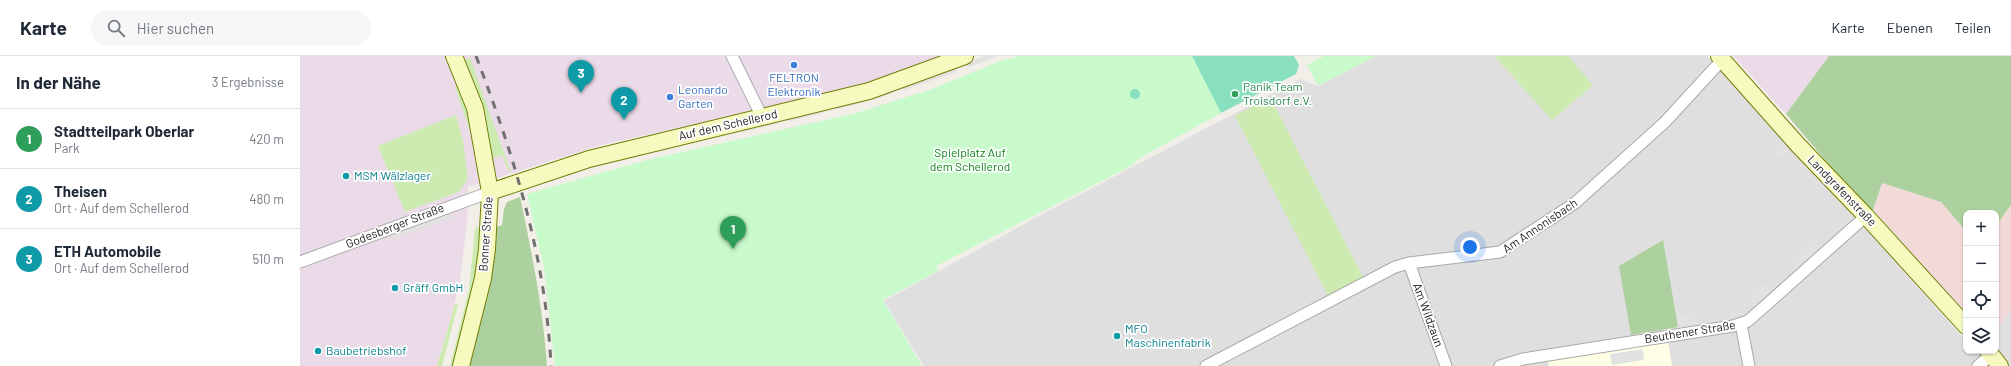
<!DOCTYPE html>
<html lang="de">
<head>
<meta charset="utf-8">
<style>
  :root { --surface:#fff; --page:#f6f6f7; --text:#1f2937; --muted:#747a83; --line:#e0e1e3; --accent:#d40000 }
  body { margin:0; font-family:Barlow,sans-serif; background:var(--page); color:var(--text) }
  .controls { position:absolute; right:12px; bottom:12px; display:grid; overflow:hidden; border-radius:8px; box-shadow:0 1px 3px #0004 }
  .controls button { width:36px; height:36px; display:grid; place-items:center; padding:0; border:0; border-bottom:1px solid var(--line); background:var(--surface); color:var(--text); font:20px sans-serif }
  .you { position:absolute; left:1170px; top:191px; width:14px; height:14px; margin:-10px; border:3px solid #fff; border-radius:50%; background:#1a73e8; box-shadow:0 0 0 6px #1a73e833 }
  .badge { display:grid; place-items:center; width:26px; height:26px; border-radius:50%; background:var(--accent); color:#fff; font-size:13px; font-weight:700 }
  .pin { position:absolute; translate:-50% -33px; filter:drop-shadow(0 1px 2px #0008) }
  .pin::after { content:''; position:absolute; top:21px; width:14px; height:12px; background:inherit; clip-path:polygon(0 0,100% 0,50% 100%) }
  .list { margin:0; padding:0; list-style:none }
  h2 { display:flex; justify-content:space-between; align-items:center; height:52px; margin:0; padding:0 16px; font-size:17px }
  h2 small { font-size:13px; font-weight:400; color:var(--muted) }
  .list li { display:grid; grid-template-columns:26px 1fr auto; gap:12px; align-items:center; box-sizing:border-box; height:60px; padding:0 16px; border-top:1px solid var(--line) }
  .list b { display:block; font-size:15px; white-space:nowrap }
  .list p { margin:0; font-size:13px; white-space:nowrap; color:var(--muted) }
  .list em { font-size:13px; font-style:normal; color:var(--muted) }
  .icon { flex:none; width:22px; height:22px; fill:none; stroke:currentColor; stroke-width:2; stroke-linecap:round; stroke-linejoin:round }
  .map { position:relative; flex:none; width:1711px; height:310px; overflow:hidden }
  header { display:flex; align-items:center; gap:24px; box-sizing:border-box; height:56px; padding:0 20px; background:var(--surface); border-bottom:1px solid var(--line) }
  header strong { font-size:19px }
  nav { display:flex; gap:22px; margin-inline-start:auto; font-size:14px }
  .search { width:280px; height:36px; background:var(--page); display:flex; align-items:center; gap:10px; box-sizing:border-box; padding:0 14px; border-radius:22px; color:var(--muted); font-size:15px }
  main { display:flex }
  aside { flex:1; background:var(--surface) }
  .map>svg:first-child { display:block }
  .residential { fill:#e0dfdf }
  .commercial { fill:#f2dad9 }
  .industrial { fill:#ebdbe8 }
  .education { fill:#ffffe5 }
  .grass { fill:#cdebb0 }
  .forest { fill:#add19e }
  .park { fill:#c8facc }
  .pitch { fill:#88e0be }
  .parking { fill:#e2e2e2 }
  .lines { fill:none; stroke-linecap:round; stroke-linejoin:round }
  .street-casing { stroke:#a9a9a9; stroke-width:13 }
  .secondary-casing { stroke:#707d05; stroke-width:18 }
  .street { stroke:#fff; stroke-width:11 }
  .secondary { stroke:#f7fabf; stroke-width:16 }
  .rail { stroke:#707070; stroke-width:3; stroke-dasharray:8 8; stroke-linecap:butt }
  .shop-dot { fill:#3f7fe0; stroke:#fff; stroke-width:1.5 }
  .leisure-dot { fill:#2e9e5b; stroke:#fff; stroke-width:1.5 }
  .culture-dot { fill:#0f9aa8; stroke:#fff; stroke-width:1.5 }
  .labels { text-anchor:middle; stroke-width:3.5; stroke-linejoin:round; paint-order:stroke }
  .shop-label { font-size:12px; fill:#366cbe; stroke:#fff }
  .leisure-label { font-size:12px; fill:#27864d; stroke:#fff; text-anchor:start }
  .street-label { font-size:12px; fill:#222; stroke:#fff }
  .park-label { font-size:12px; fill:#0c8416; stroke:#fff }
  .culture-label { font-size:12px; fill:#0d838f; stroke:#fff; text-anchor:start }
</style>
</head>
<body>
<header>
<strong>Karte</strong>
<div class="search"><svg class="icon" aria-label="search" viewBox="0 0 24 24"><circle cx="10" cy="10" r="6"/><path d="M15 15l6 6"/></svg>Hier suchen</div>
<nav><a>Karte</a><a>Ebenen</a><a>Teilen</a></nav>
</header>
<main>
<aside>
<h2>In der Nähe<small>3 Ergebnisse</small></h2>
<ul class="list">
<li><span class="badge" style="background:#2e9e5b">1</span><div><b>Stadtteilpark Oberlar</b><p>Park</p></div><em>420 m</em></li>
<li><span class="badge" style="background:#0f9aa8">2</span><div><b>Theisen</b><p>Ort · Auf dem Schellerod</p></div><em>480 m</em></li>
<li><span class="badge" style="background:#0f9aa8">3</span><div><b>ETH Automobile</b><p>Ort · Auf dem Schellerod</p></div><em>510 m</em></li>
</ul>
</aside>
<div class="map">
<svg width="1711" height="310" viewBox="0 0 1711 310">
  <rect width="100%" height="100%" fill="#f2efe9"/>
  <path class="residential" d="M 1076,0 L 1407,0 L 1486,84 L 1666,285 L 1666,295 L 1696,295 L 1696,274 L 1711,252 L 1711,310 L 624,310 L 584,245 L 737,161 L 1000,23 L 1018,30 Z"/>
  <path class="commercial" d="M 1581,127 L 1641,146 L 1666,175 L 1666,257 L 1573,154 Z
    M 1711,149 L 1711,252 L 1696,275 L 1696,171 Z"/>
  <path class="industrial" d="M 0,0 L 641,0 L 584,22 L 515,41 L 301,89 L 168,131 L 167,167 L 160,224 L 151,262 L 137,310 L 0,310 Z
    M 1433,0 L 1529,0 L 1486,58 Z"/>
  <path class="education" d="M 1368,285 L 1372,310 L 1249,310 L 1248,305 Z"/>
  <path class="grass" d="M 1194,0 L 1268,0 L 1293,29 L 1252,64 Z
    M 170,2 L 211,116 L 209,116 L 202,99 L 193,102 L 183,61 L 162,5 Z
    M 158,29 L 168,58 L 173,83 L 155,31 Z
    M 970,41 L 1063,221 L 1028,240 L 935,60 Z
    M 156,59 L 163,85 L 168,123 L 159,136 L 105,156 L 78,90 Z
    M 177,170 L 180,174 L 177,215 L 155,310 L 150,310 L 169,233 L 175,174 Z
    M 155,248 L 158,248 L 142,310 L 137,310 Z"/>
  <path class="forest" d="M 1529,0 L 1711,0 L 1711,149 L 1696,170 L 1696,157 L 1666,157 L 1666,175 L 1641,146 L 1582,127 L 1573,154 L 1568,154 L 1486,58 Z
    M 220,141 C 232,197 243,253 247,310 L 167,310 L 194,191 L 196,171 L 202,169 L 204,153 L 207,146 Z
    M 1363,184 L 1378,271 L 1331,279 L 1319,210 Z"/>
  <path class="park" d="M 719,0 L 892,0 L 921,57 L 838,103 L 834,108 L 825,113 L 636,210 L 638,215 L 583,244 L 622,310 L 255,310 L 244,212 L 227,138 L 347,104 L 556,57 L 632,33 L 700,5 Z
    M 1024,0 L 1076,0 L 1018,30 L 1007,9 Z"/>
  <path class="pitch" d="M 892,0 L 994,0 L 999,9 L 996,18 L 921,57 Z
    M830 38a5 5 0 1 1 10 0a5 5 0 1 1-10 0Z"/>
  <path class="parking" d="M 685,0 L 698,0 L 669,11 L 664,8 Z
    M 658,11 L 656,16 L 604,34 L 599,32 Z
    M 596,33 L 591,38 L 564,46 L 538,53 L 532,51 Z
    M 528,52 L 523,57 L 490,65 L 484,62 Z
    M 481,63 L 477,68 L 443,76 L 437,73 Z
    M 1484,86 L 1491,93 L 1480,102 L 1474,95 Z
    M 152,157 L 152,162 L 92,184 L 88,181 Z
    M 1514,182 L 1520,189 L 1495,213 L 1488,206 Z
    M 1465,227 L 1470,236 L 1454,250 L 1450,240 Z
    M 1396,257 L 1398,268 L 1378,271 L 1377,260 Z
    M 1343,293 L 1344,304 L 1312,309 L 1310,298 Z"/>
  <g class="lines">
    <g class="street-casing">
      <path id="street" d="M 432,0 L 462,61
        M 0,206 L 190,136
        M 1109,207 L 1146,310
        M 1441,268 L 1449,310
        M 906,310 L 1095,211 L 1109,207 L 1200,196 L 1275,147 L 1365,66 L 1422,4
        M 1200,310 L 1223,303 L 1433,270 L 1448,265 L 1566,160
        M 1678,310 L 1691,299"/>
    </g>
    <g class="secondary-casing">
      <path id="secondary" d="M 154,0 L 175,52 L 190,136 L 187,193 L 183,222 L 161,310
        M 1419,0 L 1498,89 L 1566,160 L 1666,270
        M 190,136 L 289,103 L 569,35 L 665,0
        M 1688,295 L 1700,310"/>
    </g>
    <use href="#street" class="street"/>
    <use href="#secondary" class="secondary"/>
    <path class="rail" d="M 176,0 C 214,100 246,202 251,310"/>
  </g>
  <g class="shop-dot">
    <circle cx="494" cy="9" r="4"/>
    <circle cx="370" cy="41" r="4"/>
  </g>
  <circle class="leisure-dot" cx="935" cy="38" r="4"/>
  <g class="culture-dot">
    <circle cx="46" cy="120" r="4"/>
    <circle cx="95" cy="232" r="4"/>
    <circle cx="817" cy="280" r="4"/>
    <circle cx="18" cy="295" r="4"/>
  </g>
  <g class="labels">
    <g class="shop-label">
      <text x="494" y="26">FELTRON<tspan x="494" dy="14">Elektronik</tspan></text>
      <text x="378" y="38" text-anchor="start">Leonardo<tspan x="378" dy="14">Garten</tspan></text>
    </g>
    <g class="leisure-label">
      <text x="943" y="35">Panik Team<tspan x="943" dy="14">Troisdorf e.V.</tspan></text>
    </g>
    <g class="street-label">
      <text transform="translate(428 69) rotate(-13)" y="4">Auf dem Schellerod</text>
      <text transform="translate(1542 135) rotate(46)" y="4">Landgrafenstraße</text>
      <text transform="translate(95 170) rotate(-21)" y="4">Godesberger Straße</text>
      <text transform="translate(1240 170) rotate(-34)" y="4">Am Annonisbach</text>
      <text transform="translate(186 178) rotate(-86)" y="4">Bonner Straße</text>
      <text transform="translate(1128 259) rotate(70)" y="4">Am Wildzaun</text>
      <text transform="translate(1390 276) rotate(-9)" y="4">Beuthener Straße</text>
    </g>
    <g class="park-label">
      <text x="670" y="101">Spielplatz Auf<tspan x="670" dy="14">dem Schellerod</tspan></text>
    </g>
    <g class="culture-label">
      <text x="54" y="124">MSM Wälzlager</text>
      <text x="103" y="236">Gräff GmbH</text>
      <text x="825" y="277">MFO<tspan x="825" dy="14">Maschinenfabrik</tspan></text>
      <text x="26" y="299">Baubetriebshof</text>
    </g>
  </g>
</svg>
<div class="controls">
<button>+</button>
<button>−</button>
<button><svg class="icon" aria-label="locate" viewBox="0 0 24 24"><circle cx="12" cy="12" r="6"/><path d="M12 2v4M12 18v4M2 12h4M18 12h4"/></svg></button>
<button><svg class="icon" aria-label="layers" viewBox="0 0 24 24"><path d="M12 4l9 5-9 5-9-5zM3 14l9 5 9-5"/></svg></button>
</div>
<div class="you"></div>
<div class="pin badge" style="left:433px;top:193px;background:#2e9e5b">1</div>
<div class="pin badge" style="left:324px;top:64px;background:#0f9aa8">2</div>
<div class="pin badge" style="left:281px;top:37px;background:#0f9aa8">3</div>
</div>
</main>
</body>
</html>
